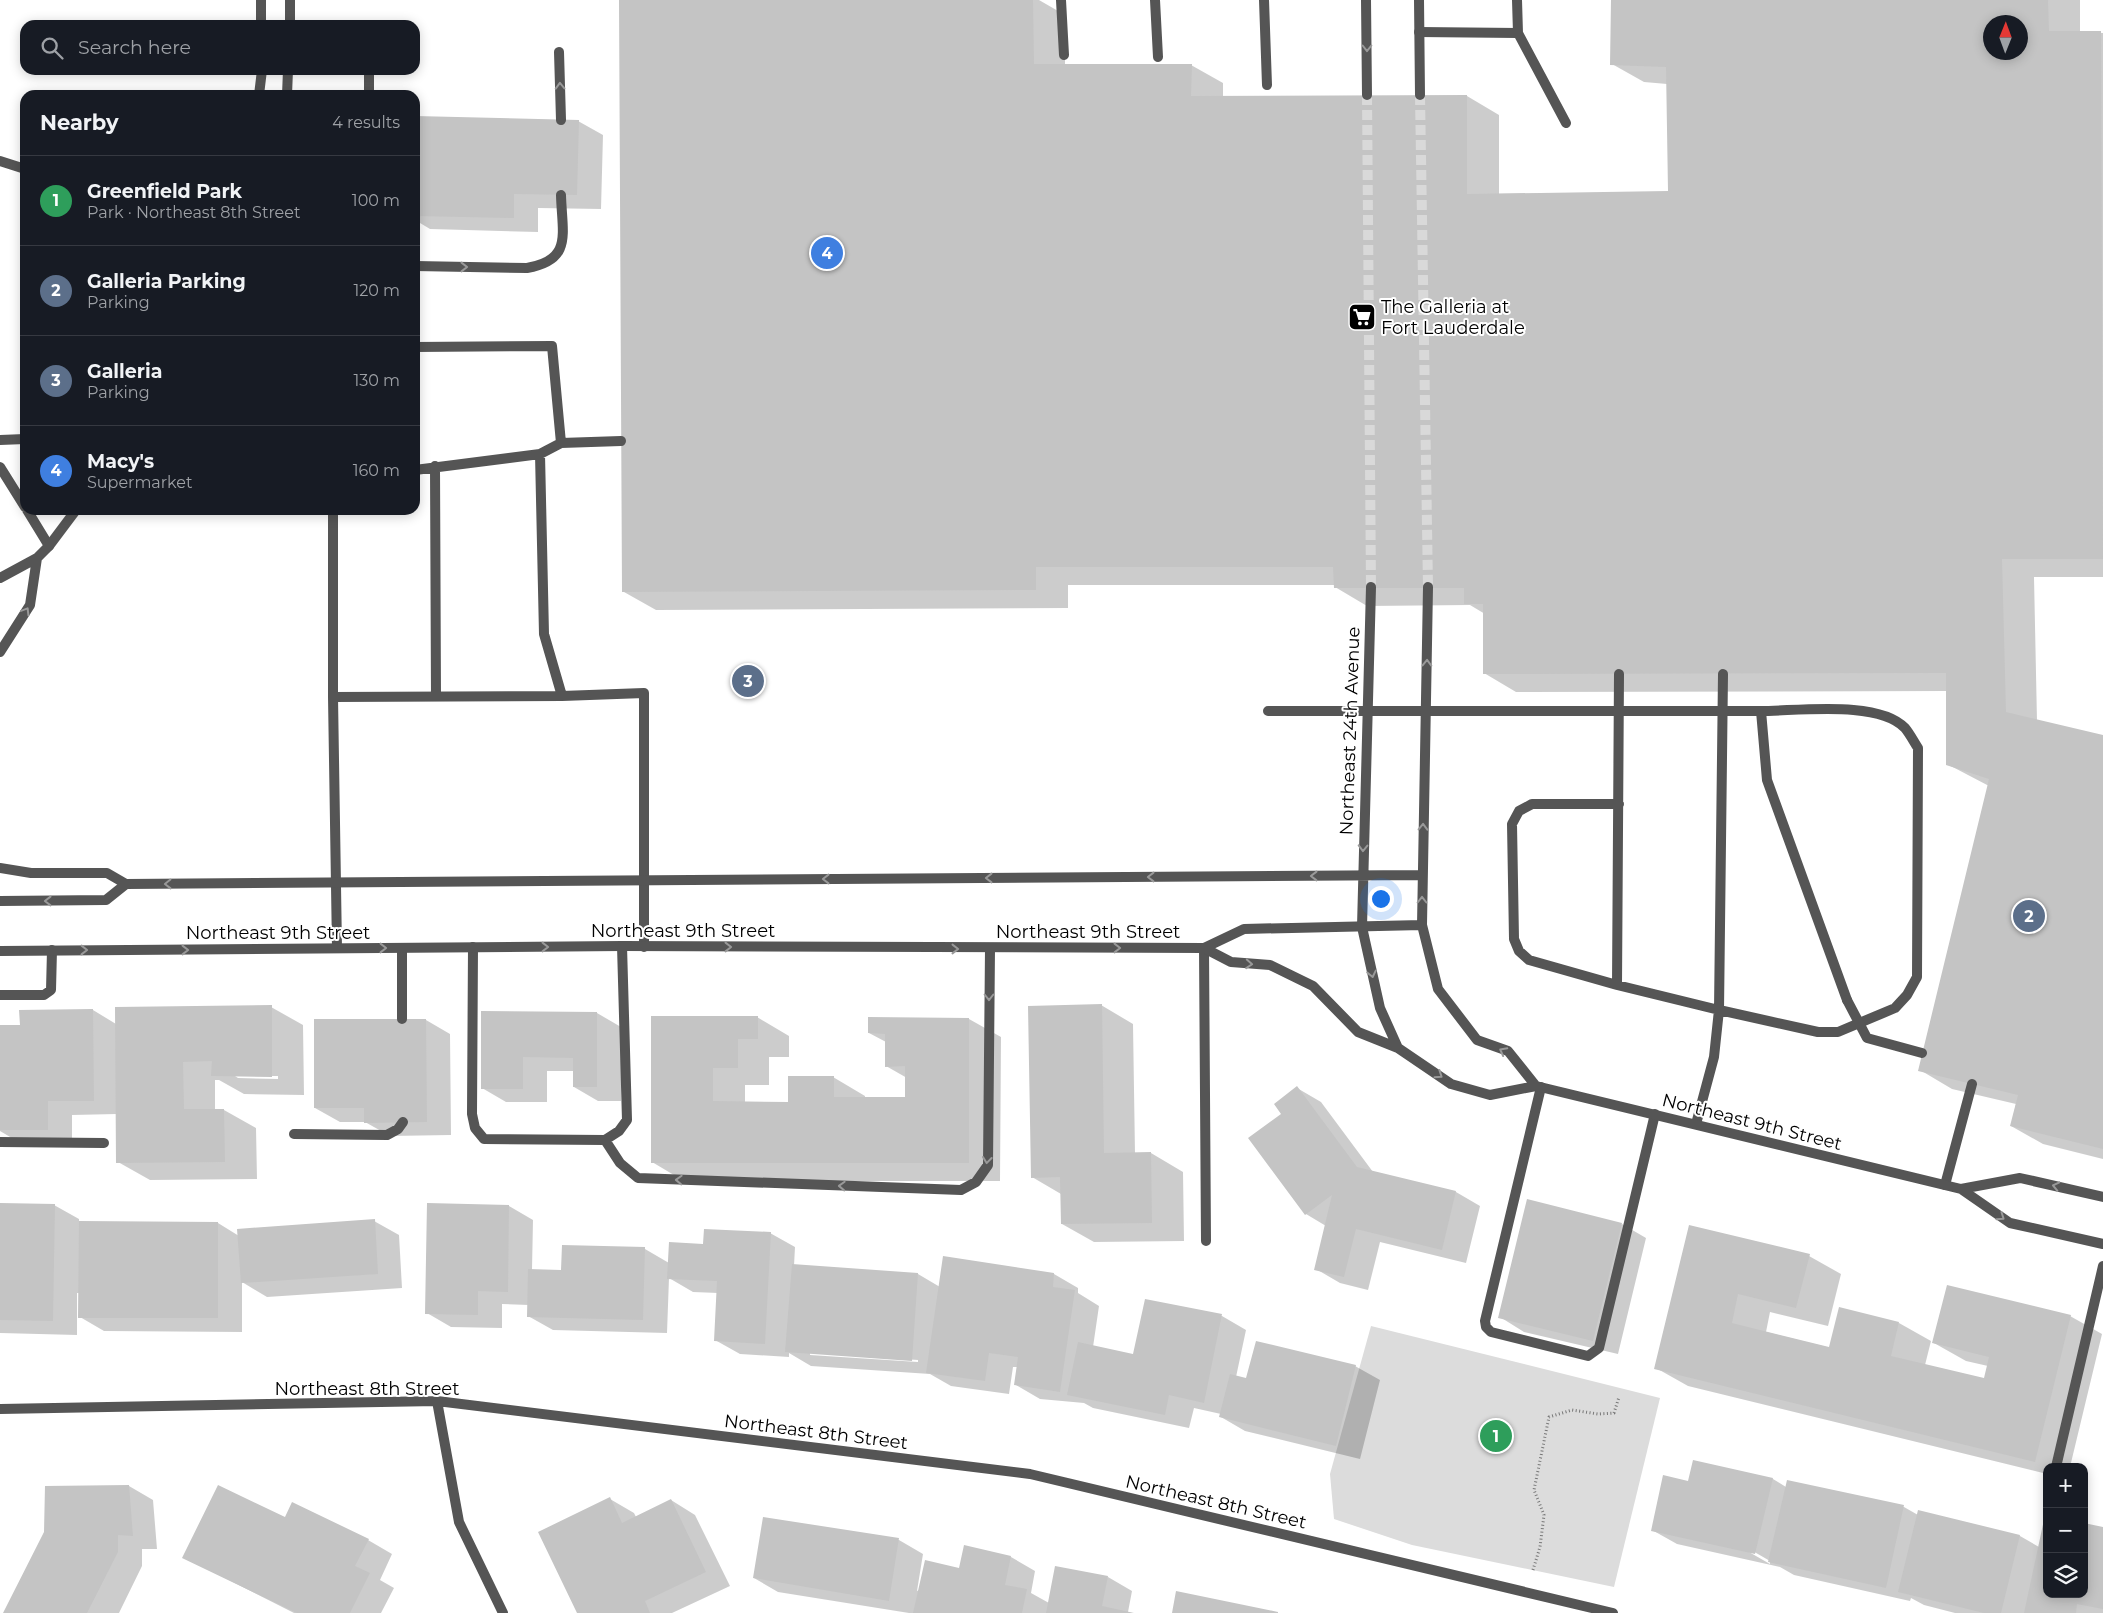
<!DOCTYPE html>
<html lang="en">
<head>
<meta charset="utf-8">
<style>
  :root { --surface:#171b24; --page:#242831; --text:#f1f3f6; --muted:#9ea1a6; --line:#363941; --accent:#db2777 }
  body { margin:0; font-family:Montserrat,sans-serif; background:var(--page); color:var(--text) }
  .controls { position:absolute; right:15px; bottom:15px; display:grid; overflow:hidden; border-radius:10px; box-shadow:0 2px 12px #0003 }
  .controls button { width:45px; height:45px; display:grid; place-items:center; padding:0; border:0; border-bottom:1px solid var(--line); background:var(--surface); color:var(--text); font:25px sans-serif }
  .compass { position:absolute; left:1983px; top:15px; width:45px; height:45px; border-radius:50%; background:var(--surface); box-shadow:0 2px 12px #0003; rotate:1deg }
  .you { position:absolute; left:1380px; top:898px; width:18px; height:18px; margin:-12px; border:4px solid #fff; border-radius:50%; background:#1a73e8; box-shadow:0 0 0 8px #1a73e833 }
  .badge { display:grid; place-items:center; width:32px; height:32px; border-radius:50%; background:var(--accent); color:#fff; font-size:16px; font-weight:700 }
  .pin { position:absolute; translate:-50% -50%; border:2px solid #fff; box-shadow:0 1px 5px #0006 }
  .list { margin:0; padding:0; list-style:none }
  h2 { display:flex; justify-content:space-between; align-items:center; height:65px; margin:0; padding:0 20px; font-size:21px }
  h2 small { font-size:16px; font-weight:400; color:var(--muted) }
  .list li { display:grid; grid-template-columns:32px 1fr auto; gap:15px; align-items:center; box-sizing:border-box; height:90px; padding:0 20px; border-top:1px solid var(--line) }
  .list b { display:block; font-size:19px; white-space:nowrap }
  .list p { margin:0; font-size:16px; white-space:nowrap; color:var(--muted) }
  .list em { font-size:16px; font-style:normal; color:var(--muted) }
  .icon { flex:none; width:28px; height:28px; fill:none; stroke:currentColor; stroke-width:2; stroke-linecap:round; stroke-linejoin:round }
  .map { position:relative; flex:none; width:2103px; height:1613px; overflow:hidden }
  .search { position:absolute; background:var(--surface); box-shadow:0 2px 12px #0003; left:20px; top:20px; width:400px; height:55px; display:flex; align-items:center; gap:12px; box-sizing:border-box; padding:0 18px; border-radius:15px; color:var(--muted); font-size:19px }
  .panel { position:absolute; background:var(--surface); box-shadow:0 2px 12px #0003; left:20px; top:90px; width:400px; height:425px; border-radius:15px }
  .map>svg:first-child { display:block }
  .green { fill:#dcdcdc }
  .shadow { fill:#0003; fill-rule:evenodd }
  .building { fill:#c4c4c4; fill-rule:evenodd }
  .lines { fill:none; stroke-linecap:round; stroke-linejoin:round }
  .minor-tunnel { stroke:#d9d9d9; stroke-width:10; stroke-dasharray:10 5; stroke-linecap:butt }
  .path { stroke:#777; stroke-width:3; stroke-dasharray:1 2.5; stroke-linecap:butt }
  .service { stroke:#555; stroke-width:10 }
  .minor { stroke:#555; stroke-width:10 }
  .service-bridge { stroke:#555; stroke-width:10 }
  .oneway { stroke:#999 }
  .labels { text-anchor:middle; stroke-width:4; stroke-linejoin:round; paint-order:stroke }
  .poi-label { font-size:18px; fill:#000; stroke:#fff; text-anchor:start }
  .street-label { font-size:18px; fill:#000; stroke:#fff }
</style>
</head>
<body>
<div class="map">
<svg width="2103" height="1613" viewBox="0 0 2103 1613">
  <rect width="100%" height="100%" fill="#fff"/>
  <path class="green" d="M 1371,1326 L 1660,1398 L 1614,1587 L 1412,1545 L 1334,1519 L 1330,1474 Z"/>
  <path class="shadow" d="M 620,0 L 1039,0 L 1065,15 L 1065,66 L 1191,65 L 1223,83 L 1223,97 L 1467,96 L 1499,115 L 1499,194 L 1669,192 L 1667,84 L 1644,82 L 1612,64 L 1612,0 L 2080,0 L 2080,32 L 2103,33 L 2103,577 L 2034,577 L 2037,721 L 2103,736 L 2103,1159 L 2043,1144 L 2011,1126 L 2016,1104 L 1952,1089 L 1920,1070 L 1989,786 L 1947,764 L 1947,691 L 1516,692 L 1484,673 L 1485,614 L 1470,605 L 1367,606 L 1335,587 L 1335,585 L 1068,585 L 1068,608 L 656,610 L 624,592 ZM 1990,22 L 2020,22 L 2020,52 L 1990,52 Z
    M 415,117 L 578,121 L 603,135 L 601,209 L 538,208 L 538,232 L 430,229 L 415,220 Z
    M 1101,1005 L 1133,1024 L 1135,1154 L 1151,1153 L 1183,1172 L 1184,1241 L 1094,1242 L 1062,1224 L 1061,1194 L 1032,1177 Z
    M 271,1007 L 303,1025 L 304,1095 L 244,1094 L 219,1080 L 215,1080 L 215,1110 L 224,1110 L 256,1128 L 257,1179 L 150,1180 L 118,1162 L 117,1114 L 72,1115 L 72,1143 L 22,1144 L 0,1131 L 0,1026 L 21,1026 L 93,1010 L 116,1024 ZM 235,1076 L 278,1076 L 278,1079 L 238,1078 Z
    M 482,1012 L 597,1013 L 621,1027 L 621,1101 L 598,1101 L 574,1087 L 574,1071 L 547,1071 L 547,1102 L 506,1102 L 482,1088 Z
    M 652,1017 L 757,1017 L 789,1036 L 789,1057 L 769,1057 L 769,1085 L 745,1085 L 745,1103 L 789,1103 L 833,1077 L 865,1096 L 865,1098 L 907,1098 L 907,1078 L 886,1066 L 886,1042 L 869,1033 L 969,1019 L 1001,1037 L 1000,1181 L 684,1181 L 652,1162 Z
    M 426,1020 L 450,1034 L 451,1135 L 390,1136 L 365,1122 L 340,1122 L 315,1108 Z
    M 1297,1088 L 1321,1102 L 1373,1172 L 1456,1192 L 1480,1206 L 1466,1263 L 1380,1242 L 1368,1290 L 1340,1283 L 1316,1269 L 1326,1226 L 1306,1214 L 1250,1138 L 1283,1115 Z
    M 0,1204 L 54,1205 L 79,1219 L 79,1222 L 218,1223 L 239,1236 L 374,1221 L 399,1235 L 402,1288 L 267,1297 L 242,1282 L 242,1332 L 104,1331 L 80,1317 L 80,1293 L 77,1293 L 77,1335 L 0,1333 Z
    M 509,1206 L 533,1220 L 532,1270 L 562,1271 L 645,1249 L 669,1263 L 704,1245 L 770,1233 L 795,1247 L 794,1266 L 918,1274 L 940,1287 L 945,1258 L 1054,1274 L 1078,1288 L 1078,1293 L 1099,1306 L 1093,1347 L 1134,1356 L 1146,1300 L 1222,1316 L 1246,1330 L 1236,1377 L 1247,1380 L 1355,1366 L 1380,1380 L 1360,1459 L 1245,1431 L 1221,1417 L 1221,1414 L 1194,1408 L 1189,1428 L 1093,1408 L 1084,1403 L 1040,1399 L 1016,1385 L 1018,1367 L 1013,1367 L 1009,1394 L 951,1386 L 930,1374 L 811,1366 L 789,1353 L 789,1357 L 740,1354 L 715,1340 L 718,1293 L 693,1292 L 669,1278 L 667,1333 L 553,1330 L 528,1316 L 529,1305 L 502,1304 L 502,1328 L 451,1327 L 427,1313 ZM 810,1353 L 918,1360 L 918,1362 L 810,1355 Z
    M 1622,1224 L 1646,1238 L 1618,1354 L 1524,1332 L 1500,1317 Z
    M 1690,1226 L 1809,1256 L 1841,1274 L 1828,1326 L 1770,1312 L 1766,1332 L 1830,1348 L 1899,1323 L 1931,1341 L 1925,1365 L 1985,1380 L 1988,1366 L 1966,1361 L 1934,1343 L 2070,1316 L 2102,1334 L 2070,1467 L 2047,1467 L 2047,1474 L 1688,1386 L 1656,1368 Z
    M 1773,1479 L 1786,1487 L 1788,1481 L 1904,1507 L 1918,1515 L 1919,1511 L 2020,1536 L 2039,1547 L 2047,1594 L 2084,1594 L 2103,1528 L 2103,1613 L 1955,1613 L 1924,1605 L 1911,1598 L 1910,1601 L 1794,1575 L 1780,1567 L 1677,1544 L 1652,1530 L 1689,1482 ZM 1751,1550 L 1770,1561 L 1770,1564 L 1749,1552 Z
    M 129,1486 L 153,1500 L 157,1549 L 142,1549 L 142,1566 L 119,1613 L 5,1613 Z
    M 610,1499 L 634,1513 L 636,1517 L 671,1500 L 695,1515 L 730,1586 L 672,1613 L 578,1613 Z
    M 286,1518 L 368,1540 L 392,1554 L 380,1580 L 394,1588 L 381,1613 L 294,1613 L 184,1557 Z
    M 764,1518 L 899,1540 L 923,1554 L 917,1591 L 960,1570 L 1011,1557 L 1035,1571 L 1031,1593 L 1049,1603 L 1108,1577 L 1132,1591 L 1128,1612 L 1132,1613 L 909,1613 L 778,1592 L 754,1578 Z"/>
  <path class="building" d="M 619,0 L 1033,0 L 1034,64 L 1192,64 L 1191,96 L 1467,95 L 1467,194 L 1668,191 L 1666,67 L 1610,65 L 1611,0 L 2048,0 L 2049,31 L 2101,31 L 2103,559 L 2002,559 L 2006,712 L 2103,735 L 2103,1149 L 2010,1126 L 2018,1095 L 1918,1071 L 1989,779 L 1946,765 L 1946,673 L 1483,674 L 1483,604 L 1464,604 L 1464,588 L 1334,588 L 1333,567 L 1036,567 L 1036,590 L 622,592 ZM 1990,22 L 2020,22 L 2020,52 L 1990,52 Z
    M 415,116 L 579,120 L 577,195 L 514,194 L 514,218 L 415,216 Z
    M 1102,1004 L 1104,1153 L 1151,1152 L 1152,1223 L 1061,1224 L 1060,1177 L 1031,1178 L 1028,1006 Z
    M 272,1005 L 272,1077 L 211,1076 L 212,1061 L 183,1062 L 184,1109 L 224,1109 L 225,1162 L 116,1163 L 115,1007 Z
    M 93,1009 L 94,1101 L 48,1101 L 48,1130 L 0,1130 L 0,1025 L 20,1025 L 19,1010 Z
    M 481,1011 L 597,1012 L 597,1087 L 573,1087 L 573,1058 L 523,1057 L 523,1089 L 481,1089 Z
    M 651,1016 L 758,1016 L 758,1039 L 738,1039 L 738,1068 L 713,1068 L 713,1101 L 788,1102 L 788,1076 L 834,1076 L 834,1097 L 905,1097 L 905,1066 L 885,1067 L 885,1034 L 868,1033 L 868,1017 L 969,1018 L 969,1163 L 651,1163 Z
    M 314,1019 L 426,1019 L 427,1122 L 364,1123 L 364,1108 L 314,1108 Z
    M 1297,1086 L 1357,1167 L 1456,1191 L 1442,1250 L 1356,1229 L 1344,1277 L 1314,1270 L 1332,1195 L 1305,1215 L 1248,1138 L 1281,1114 L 1274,1104 Z
    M 1527,1199 L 1622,1223 L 1593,1341 L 1498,1318 Z
    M 0,1203 L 55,1204 L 53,1321 L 0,1320 Z
    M 427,1203 L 509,1205 L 508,1292 L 478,1291 L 478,1315 L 425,1314 Z
    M 375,1219 L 378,1274 L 241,1283 L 237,1229 Z
    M 79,1221 L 218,1222 L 218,1318 L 78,1318 Z
    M 1689,1225 L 1810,1254 L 1796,1308 L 1738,1294 L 1732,1323 L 1829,1347 L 1839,1307 L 1899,1322 L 1891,1356 L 1984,1378 L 1989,1357 L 1932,1343 L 1947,1285 L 2071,1315 L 2035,1462 L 1654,1369 Z
    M 704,1229 L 771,1232 L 765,1344 L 714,1341 L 717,1281 L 667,1279 L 669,1242 L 703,1244 Z
    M 562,1245 L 645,1247 L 643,1320 L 527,1317 L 528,1269 L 561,1270 Z
    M 943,1256 L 1054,1273 L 1053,1287 L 1075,1290 L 1060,1392 L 1014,1385 L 1018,1357 L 989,1353 L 985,1381 L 926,1373 Z
    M 792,1264 L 918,1273 L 912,1361 L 785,1352 Z
    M 1145,1299 L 1222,1314 L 1204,1403 L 1169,1395 L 1165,1415 L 1067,1395 L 1078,1342 L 1133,1354 Z
    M 1256,1341 L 1356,1365 L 1336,1446 L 1219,1417 L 1230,1374 L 1246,1378 Z
    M 1693,1460 L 1773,1478 L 1755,1554 L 1651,1531 L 1663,1475 L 1688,1481 Z
    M 1787,1480 L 1904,1505 L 1886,1588 L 1768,1562 Z
    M 129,1485 L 133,1536 L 118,1535 L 118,1552 L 87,1613 L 3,1613 L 44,1532 L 45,1486 Z
    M 218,1485 L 285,1517 L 292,1502 L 369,1539 L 355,1566 L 370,1573 L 350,1613 L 297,1613 L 182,1558 Z
    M 610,1497 L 622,1523 L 671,1499 L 706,1572 L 645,1601 L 650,1613 L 577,1613 L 538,1532 Z
    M 1918,1510 L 2020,1535 L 2001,1613 L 1984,1613 L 1898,1592 Z
    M 2045,1515 L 2047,1515 L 2047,1594 L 2084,1594 L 2084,1523 L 2103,1527 L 2103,1609 L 2077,1604 L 2076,1613 L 2024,1613 Z
    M 763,1517 L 899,1538 L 889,1601 L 753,1578 Z
    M 964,1545 L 1011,1556 L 1005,1585 L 1027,1589 L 1022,1613 L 913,1613 L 925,1560 L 959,1568 Z
    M 1055,1566 L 1108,1576 L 1102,1606 L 1134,1613 L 1046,1613 Z
    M 1176,1591 L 1278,1612 L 1278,1613 L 1172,1613 Z"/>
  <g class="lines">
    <path class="minor-tunnel" d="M 1367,95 L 1371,587
      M 1420,95 L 1428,587"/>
    <path class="path" d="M 1533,1570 L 1540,1547 L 1544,1515 L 1534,1490 L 1549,1417 L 1572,1410 L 1598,1414 L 1614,1413 L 1619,1397"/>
    <path class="service" d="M 1061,0 L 1064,55
      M 1155,0 L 1158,57
      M 1264,0 L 1267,85
      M 1517,0 L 1518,33
      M 1419,32 L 1518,33 L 1566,123
      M 559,52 L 561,120
      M 369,95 L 369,70
      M 0,161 L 25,169
      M 415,266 L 527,268 C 573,260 562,234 561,195
      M 415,347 L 552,346 L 561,443 L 540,454 L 415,470
      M 0,440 L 25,439
      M 561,443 L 621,441
      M 540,454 L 544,634 L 562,696
      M 435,466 L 436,697
      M 0,467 L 25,507
      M 27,510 L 49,546
      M 333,510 L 333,697 L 337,948
      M 333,697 L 562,696 L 644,693 L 644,947
      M 1268,711 L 1761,711 L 1767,780 L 1847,1000
      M 1619,804 L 1532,804 L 1519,811 L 1512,824 L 1514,939 L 1519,951 L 1529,960 L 1617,985 L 1719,1010 L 1723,674
      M 622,946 L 627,1120 L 619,1131 L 605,1140 L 620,1163 L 638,1178 L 961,1190 L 976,1182 L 988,1165 L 990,949
      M 473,947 L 472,1114 L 475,1128 L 484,1139 L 605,1140
      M 1204,948 L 1206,1241
      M 1617,985 L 1619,674
      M 0,995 L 44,995 L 51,990 L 52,950
      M 402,1019 L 402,948
      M 1541,1087 L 1485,1321 L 1486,1327 L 1491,1332 L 1588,1356 L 1599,1348 L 1655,1114
      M 1696,1124 L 1714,1057 L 1719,1010 L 1818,1032 L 1838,1032 L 1895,1008 L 1907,995 L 1917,977 L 1918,748 C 1914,742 1910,734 1905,728 C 1879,700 1798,711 1761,711
      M 294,1134 L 387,1135 L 398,1129 L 403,1122
      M 0,1142 L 104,1143
      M 1945,1185 L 1972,1084
      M 2056,1467 L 2103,1266"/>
    <path class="minor" d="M 261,0 L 261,25
      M 1366,0 L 1367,95
      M 1419,0 L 1420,95
      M 290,25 L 290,0
      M 259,95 L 262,70
      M 287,95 L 288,70
      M 0,578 L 37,558 L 49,546 L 76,510
      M 1371,587 L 1362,927 L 1380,1008 L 1398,1048 L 1451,1084 L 1490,1095 L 1536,1086 L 1961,1189 L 2010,1223 L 2103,1244
      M 1428,587 L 1422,925 L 1438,989 L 1477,1040 L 1508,1051 L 1536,1086
      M 0,652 L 30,605 L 37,558
      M 0,868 L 31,873 L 107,873 L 126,884 L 1422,875
      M 0,901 L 106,900 L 126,884
      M 1204,948 L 1231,962 L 1270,965 L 1313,986 L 1358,1032 L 1398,1048
      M 0,951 L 622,946 L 1204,948 L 1244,929 L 1422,925
      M 1961,1189 L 2020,1178 L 2103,1197
      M 437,1401 L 459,1522 L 503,1613
      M 0,1409 L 437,1401 L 1030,1474 L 1613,1613"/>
    <path class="service-bridge" d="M 1847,1000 L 1867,1038 L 1922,1053"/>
  </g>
  <defs><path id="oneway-chevron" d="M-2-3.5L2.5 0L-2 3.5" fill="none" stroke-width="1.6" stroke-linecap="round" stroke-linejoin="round" transform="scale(1.25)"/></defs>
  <g class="oneway">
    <use href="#oneway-chevron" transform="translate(1367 48) rotate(90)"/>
    <use href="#oneway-chevron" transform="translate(560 86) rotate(-92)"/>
    <use href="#oneway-chevron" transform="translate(464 267)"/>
    <use href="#oneway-chevron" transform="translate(26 611) rotate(-59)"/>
    <use href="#oneway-chevron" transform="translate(1427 663) rotate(-89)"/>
    <use href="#oneway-chevron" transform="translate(1423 827) rotate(-89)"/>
    <use href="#oneway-chevron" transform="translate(1363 848) rotate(91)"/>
    <use href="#oneway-chevron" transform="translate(1314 876) rotate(180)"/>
    <use href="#oneway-chevron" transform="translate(1151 877) rotate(180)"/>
    <use href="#oneway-chevron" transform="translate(989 878) rotate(180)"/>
    <use href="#oneway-chevron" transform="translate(826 879) rotate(180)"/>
    <use href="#oneway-chevron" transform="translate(168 884) rotate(179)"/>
    <use href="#oneway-chevron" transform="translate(1422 900) rotate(-90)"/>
    <use href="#oneway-chevron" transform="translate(48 901) rotate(180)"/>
    <use href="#oneway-chevron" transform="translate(545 947)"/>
    <use href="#oneway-chevron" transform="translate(728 947)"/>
    <use href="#oneway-chevron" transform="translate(383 948)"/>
    <use href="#oneway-chevron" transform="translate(1117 948)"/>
    <use href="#oneway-chevron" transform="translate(955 949)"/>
    <use href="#oneway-chevron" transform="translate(84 950)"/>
    <use href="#oneway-chevron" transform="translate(185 950)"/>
    <use href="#oneway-chevron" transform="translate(1249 964) rotate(4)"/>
    <use href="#oneway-chevron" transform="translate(1372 974) rotate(78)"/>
    <use href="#oneway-chevron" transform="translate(989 997) rotate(90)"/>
    <use href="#oneway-chevron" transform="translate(1503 1051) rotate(-152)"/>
    <use href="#oneway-chevron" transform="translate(1439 1075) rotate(34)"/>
    <use href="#oneway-chevron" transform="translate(987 1160) rotate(97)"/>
    <use href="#oneway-chevron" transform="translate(679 1180) rotate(-178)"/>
    <use href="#oneway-chevron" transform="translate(842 1186) rotate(-178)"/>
    <use href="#oneway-chevron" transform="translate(2056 1186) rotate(-167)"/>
    <use href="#oneway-chevron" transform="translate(2001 1217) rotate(35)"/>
  </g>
  <defs>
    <g id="supermarket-square" transform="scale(1.4375)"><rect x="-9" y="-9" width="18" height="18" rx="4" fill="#000" stroke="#fff"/><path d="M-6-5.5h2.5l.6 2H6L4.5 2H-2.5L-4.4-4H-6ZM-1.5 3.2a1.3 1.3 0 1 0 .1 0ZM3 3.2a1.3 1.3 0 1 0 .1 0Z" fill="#fff"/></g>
  </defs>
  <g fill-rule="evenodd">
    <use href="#supermarket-square" x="1362" y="317"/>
  </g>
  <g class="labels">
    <g class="poi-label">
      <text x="1381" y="313">The Galleria at<tspan x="1381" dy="21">Fort Lauderdale</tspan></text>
    </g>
    <g class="street-label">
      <text transform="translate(1350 731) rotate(-88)" y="6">Northeast 24th Avenue</text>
      <text x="683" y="937">Northeast 9th Street</text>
      <text x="1088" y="938">Northeast 9th Street</text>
      <text x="278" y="939">Northeast 9th Street</text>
      <text transform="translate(1752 1122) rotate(14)" y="6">Northeast 9th Street</text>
      <text x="367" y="1395">Northeast 8th Street</text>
      <text transform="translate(816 1432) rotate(7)" y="6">Northeast 8th Street</text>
      <text transform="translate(1216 1502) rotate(13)" y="6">Northeast 8th Street</text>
    </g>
  </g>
</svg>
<div class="controls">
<button>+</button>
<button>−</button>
<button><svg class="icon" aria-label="layers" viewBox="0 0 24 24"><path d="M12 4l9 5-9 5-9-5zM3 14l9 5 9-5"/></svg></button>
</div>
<svg class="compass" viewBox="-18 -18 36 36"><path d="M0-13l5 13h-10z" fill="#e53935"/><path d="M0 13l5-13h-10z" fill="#9ea1a6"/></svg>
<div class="you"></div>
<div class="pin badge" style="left:1496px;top:1436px;background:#2e9e5b">1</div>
<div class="pin badge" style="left:2029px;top:916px;background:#5c6f8a">2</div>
<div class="pin badge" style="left:748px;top:681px;background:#5c6f8a">3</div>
<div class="pin badge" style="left:827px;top:253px;background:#3f7fe0">4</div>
<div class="search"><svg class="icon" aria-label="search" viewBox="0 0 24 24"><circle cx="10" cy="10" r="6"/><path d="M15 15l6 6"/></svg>Search here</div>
<section class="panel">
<h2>Nearby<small>4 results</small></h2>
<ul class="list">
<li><span class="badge" style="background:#2e9e5b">1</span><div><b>Greenfield Park</b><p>Park · Northeast 8th Street</p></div><em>100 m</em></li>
<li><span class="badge" style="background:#5c6f8a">2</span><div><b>Galleria Parking</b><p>Parking</p></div><em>120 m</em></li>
<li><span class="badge" style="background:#5c6f8a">3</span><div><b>Galleria</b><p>Parking</p></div><em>130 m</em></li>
<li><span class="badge" style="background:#3f7fe0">4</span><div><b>Macy's</b><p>Supermarket</p></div><em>160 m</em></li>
</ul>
</section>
</div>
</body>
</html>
